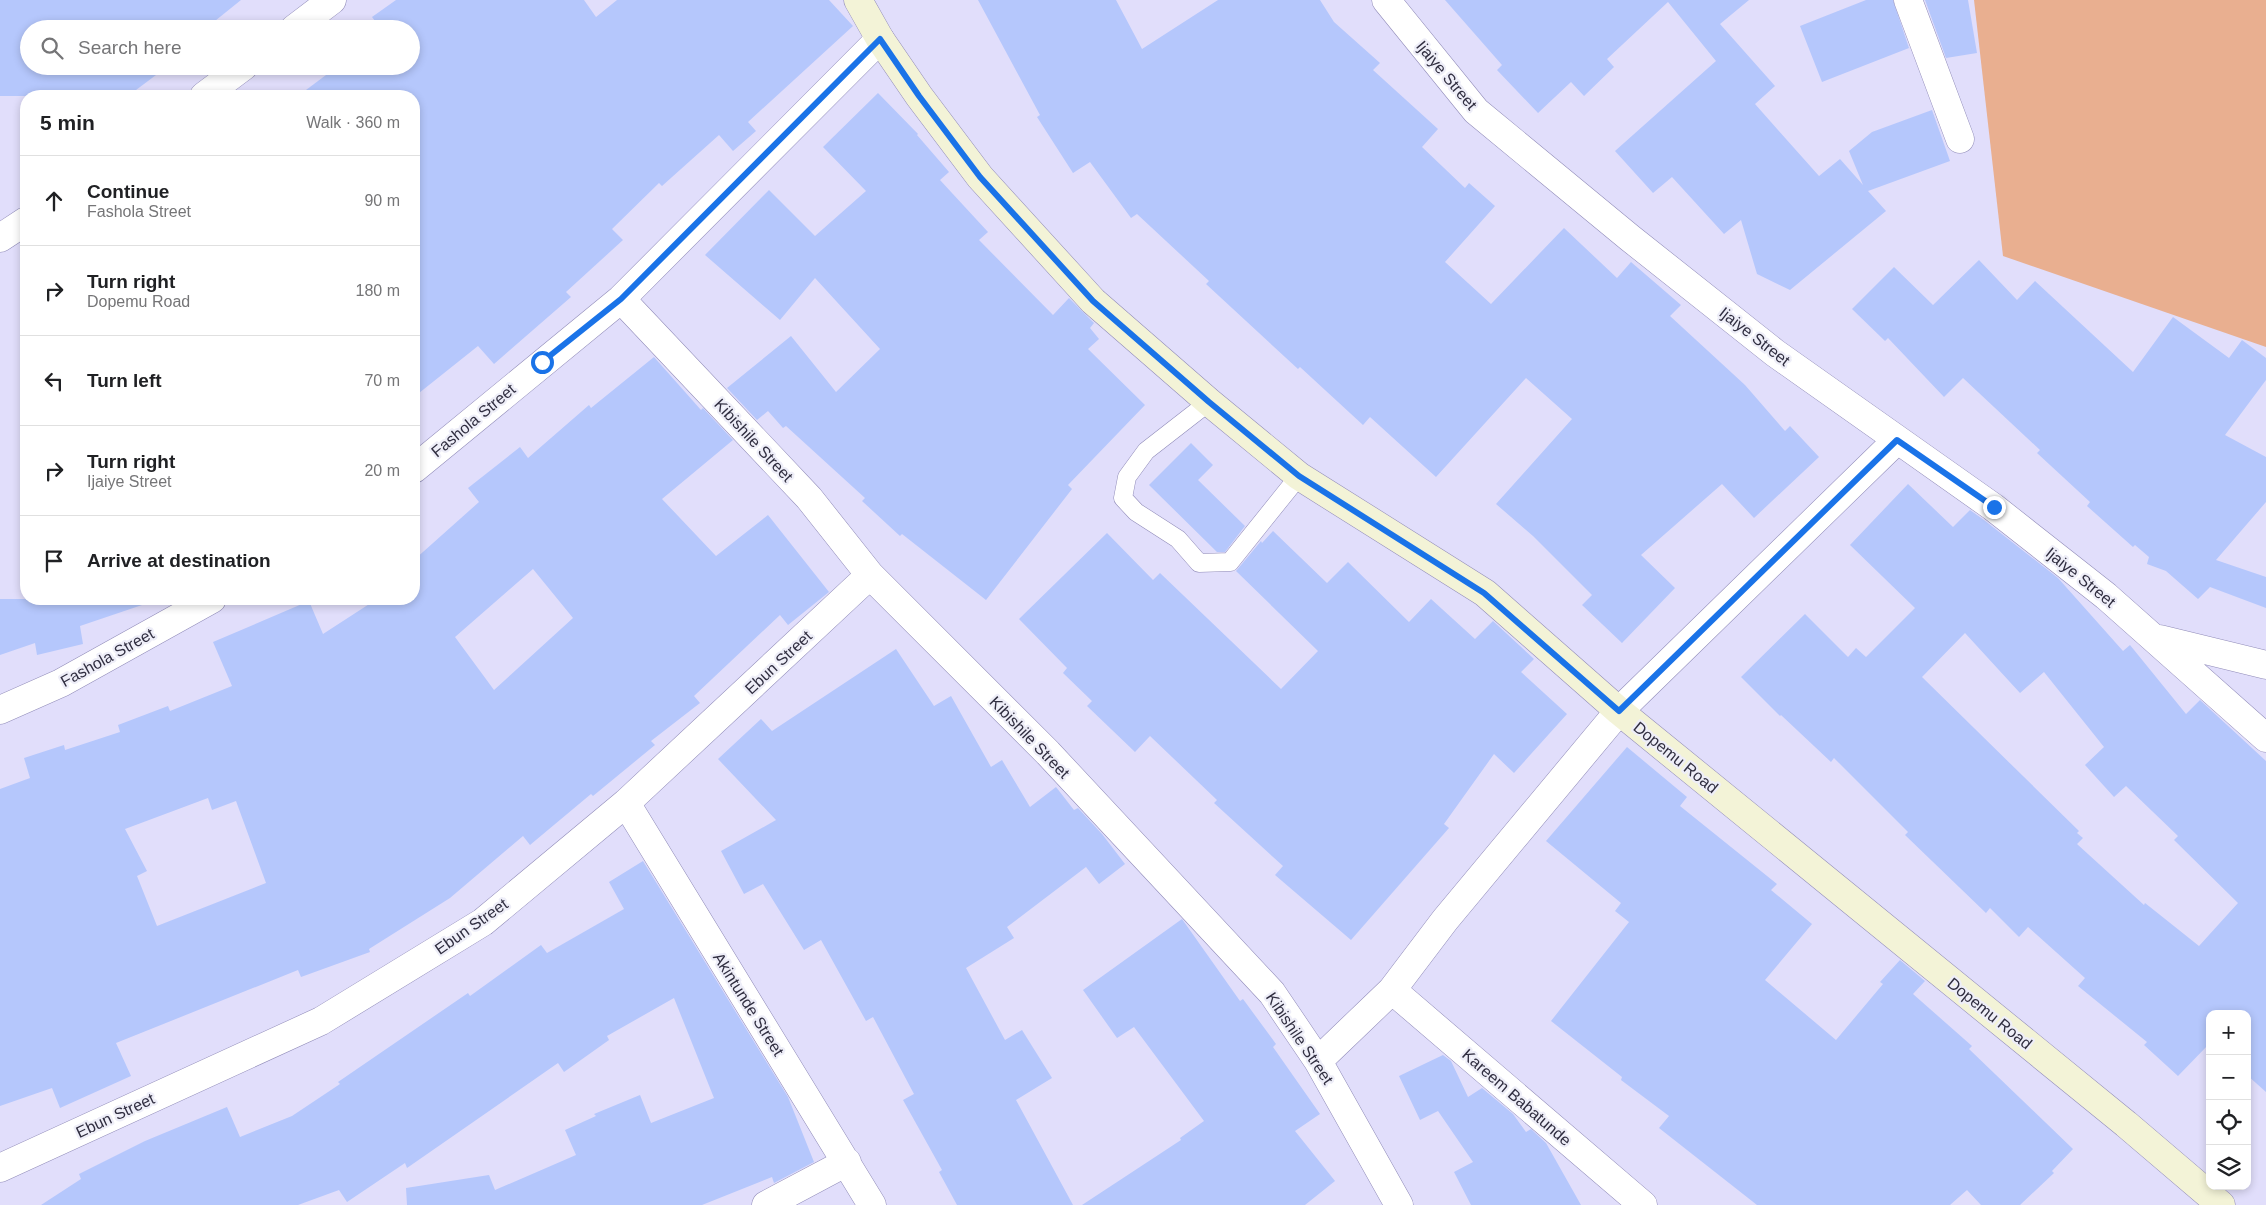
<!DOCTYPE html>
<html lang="en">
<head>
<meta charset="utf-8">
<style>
  :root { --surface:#fff; --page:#f2f2f2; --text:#202124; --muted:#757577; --line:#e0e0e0 }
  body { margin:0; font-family:Helvetica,sans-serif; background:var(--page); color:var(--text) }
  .controls { position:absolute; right:15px; bottom:15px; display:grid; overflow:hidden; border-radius:10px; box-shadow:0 2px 8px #0003 }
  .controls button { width:45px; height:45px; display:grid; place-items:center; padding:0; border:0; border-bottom:1px solid var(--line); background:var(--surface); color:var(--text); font:25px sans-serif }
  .stop { position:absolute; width:15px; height:15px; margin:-11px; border:4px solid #1a73e8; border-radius:50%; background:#fff }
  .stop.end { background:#1a73e8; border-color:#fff; box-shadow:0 1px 5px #0008 }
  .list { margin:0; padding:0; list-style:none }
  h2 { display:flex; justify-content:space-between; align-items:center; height:65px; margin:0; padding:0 20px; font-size:21px }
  h2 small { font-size:16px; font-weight:400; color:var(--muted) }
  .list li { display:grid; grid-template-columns:32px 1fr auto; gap:15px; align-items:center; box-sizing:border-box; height:90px; padding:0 20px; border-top:1px solid var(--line) }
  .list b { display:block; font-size:19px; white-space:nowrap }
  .list p { margin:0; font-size:16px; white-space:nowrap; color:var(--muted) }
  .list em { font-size:16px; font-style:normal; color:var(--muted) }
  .icon { flex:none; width:28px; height:28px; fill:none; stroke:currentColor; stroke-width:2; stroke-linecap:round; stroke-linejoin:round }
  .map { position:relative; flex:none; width:2266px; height:1205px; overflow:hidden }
  .search { position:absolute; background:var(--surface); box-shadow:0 2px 8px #0003; left:20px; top:20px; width:400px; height:55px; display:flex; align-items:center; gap:12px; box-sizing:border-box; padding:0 18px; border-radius:28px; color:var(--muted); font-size:19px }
  .panel { position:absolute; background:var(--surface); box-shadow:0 2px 8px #0003; left:20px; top:90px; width:400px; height:515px; border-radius:20px }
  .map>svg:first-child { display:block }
  .green { fill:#e9af90 }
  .building { fill:#b5c7fc; fill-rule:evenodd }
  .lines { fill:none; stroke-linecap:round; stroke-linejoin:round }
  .service-casing { stroke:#908bb8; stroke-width:19 }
  .minor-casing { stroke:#908bb8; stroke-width:29 }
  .secondary-casing { stroke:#908bb8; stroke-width:29 }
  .service { stroke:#fff; stroke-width:18 }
  .minor { stroke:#fff; stroke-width:28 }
  .secondary { stroke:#f3f3d7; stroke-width:28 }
  .route { stroke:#1a73e8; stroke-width:6 }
  .labels { text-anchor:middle; stroke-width:4.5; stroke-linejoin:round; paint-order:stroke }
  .street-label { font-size:16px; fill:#302e40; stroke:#eeeef8 }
</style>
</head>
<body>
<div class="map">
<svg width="2266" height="1205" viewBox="0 0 2266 1205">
  <rect width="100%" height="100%" fill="#e1defb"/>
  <path class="green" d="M 1974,0 L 2266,0 L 2266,347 L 2003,256 Z"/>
  <path class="building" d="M 0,0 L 241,0 L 205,29 L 29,29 L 29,66 L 168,66 L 128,96 L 0,96 Z
    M 396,0 L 584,0 L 596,17 L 617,0 L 829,0 L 853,26 L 748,122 L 756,131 L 733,151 L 719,135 L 662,186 L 659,183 L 612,229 L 623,240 L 566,292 L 571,297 L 494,364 L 478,346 L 414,397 L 414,96 L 298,96 L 338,66 L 411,66 L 411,29 L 381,29 L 372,17 Z
    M 978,0 L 1116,0 L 1142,49 L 1218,0 L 1320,0 L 1334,22 L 1380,63 L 1373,70 L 1438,129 L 1422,147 L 1465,188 L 1469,183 L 1495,206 L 1445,262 L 1491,304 L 1564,228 L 1617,278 L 1631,262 L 1681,305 L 1670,316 L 1745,385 L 1785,431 L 1790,426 L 1819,457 L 1754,518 L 1722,484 L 1641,555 L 1675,588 L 1622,643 L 1582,605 L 1592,595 L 1533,536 L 1496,504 L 1572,419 L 1526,378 L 1436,477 L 1370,417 L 1363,425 L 1300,367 L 1298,369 L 1206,284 L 1209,281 L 1137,214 L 1131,218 L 1090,162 L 1073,173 L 1037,117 L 1040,115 Z
    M 1445,0 L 1749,0 L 1720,24 L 1775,86 L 1755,104 L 1819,176 L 1840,159 L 1863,185 L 1849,151 L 1872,132 L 1932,110 L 1950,161 L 1868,191 L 1886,211 L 1790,290 L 1757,274 L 1741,220 L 1724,234 L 1672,177 L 1653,193 L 1615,151 L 1716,61 L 1668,2 L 1607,59 L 1614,67 L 1584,96 L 1571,82 L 1538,113 L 1497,70 L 1502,65 Z
    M 1866,0 L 1893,0 L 1909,48 L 1822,82 L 1800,26 Z
    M 1925,0 L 1968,0 L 1977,53 L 1946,58 Z
    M 878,93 L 918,134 L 917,135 L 949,172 L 940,180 L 988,232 L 979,240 L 1053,315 L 1069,298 L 1094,323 L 1090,328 L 1099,339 L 1088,349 L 1145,405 L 1068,485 L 1072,489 L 986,600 L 902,534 L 900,536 L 862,501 L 865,498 L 786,426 L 783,428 L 768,411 L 757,420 L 727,388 L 791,336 L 836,392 L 880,349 L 815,278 L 780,320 L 705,255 L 769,190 L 815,236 L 866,191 L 823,147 Z
    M 1979,260 L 2017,300 L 2035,281 L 2133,372 L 2173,317 L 2229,358 L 2242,340 L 2266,358 L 2266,380 L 2225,435 L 2266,457 L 2266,502 L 2216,560 L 2266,577 L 2266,608 L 2210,587 L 2198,599 L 2166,571 L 2147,564 L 2149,557 L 2135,545 L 2133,547 L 2087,506 L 2090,502 L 2037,453 L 2040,450 L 1963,378 L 1944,397 L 1888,338 L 1885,341 L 1852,309 L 1894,267 L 1933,305 Z
    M 654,357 L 701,410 L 703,408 L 733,440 L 662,499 L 716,556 L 768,515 L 829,592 L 788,625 L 780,615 L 694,696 L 700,703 L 651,741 L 655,745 L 593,796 L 591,794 L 530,845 L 523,836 L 450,898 L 369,949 L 370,952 L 301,977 L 298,970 L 116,1043 L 131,1076 L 60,1108 L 52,1088 L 0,1106 L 0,789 L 30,778 L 24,758 L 64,745 L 65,750 L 120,732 L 118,725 L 168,706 L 170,711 L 232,686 L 213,642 L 309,601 L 323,634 L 377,599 L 414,599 L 414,560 L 479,502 L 468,488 L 520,447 L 528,458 L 589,405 L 591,408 ZM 533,569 L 573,618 L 494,690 L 455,637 ZM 208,798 L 212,810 L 236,801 L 266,883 L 157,926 L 137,876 L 147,871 L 125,829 Z
    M 1191,443 L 1213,465 L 1198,480 L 1245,526 L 1225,552 L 1217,552 L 1149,485 Z
    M 1908,484 L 1953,527 L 1970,510 L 1984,520 L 2058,578 L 2123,651 L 2130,645 L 2186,714 L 2200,700 L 2266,761 L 2266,1092 L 2247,1075 L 2247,1014 L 2210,1014 L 2210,1043 L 2178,1076 L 2144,1045 L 2147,1042 L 2078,986 L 2085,978 L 2028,927 L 2019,937 L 1990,908 L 1986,913 L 1905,835 L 1908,832 L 1834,758 L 1831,762 L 1781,715 L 1780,716 L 1741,677 L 1805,614 L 1848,657 L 1856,648 L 1866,657 L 1915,608 L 1850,545 ZM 1965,633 L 2020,693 L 2044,672 L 2104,747 L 2085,765 L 2114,797 L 2126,786 L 2178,836 L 2174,840 L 2238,903 L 2199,946 L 2145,903 L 2144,905 L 2077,844 L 2083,838 L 2077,833 L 2079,831 L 1922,677 Z
    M 1273,531 L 1327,583 L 1348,562 L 1409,622 L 1431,599 L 1475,639 L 1493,621 L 1534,659 L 1521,672 L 1567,714 L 1514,773 L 1494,754 L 1444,824 L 1449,828 L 1351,940 L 1275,875 L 1283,866 L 1214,803 L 1217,800 L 1150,736 L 1135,752 L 1087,706 L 1092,701 L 1063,673 L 1067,668 L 1019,619 L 1107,533 L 1153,580 L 1160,573 L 1281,689 L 1318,651 L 1236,571 L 1261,541 L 1262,543 Z
    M 0,599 L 144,599 L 145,604 L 80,626 L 83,644 L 37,655 L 35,643 L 0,655 Z
    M 896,649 L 934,706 L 951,696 L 991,767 L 1002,760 L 1030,807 L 1056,787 L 1074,810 L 1078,808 L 1102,834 L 1125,864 L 1099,884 L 1086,867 L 1007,927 L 1014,938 L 966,968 L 1005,1040 L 1022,1030 L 1052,1078 L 1016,1100 L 1073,1205 L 957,1205 L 939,1172 L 942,1170 L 903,1100 L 914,1094 L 873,1017 L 866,1021 L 821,940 L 804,950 L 763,884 L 744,894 L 721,851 L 776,820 L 718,759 L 761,719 L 772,731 Z
    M 1627,747 L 1687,797 L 1680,806 L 1777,884 L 1771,890 L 1812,924 L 1765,980 L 1836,1040 L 1883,984 L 1880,982 L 1900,960 L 1925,981 L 1913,994 L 1972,1046 L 1969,1049 L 2073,1149 L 2052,1171 L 2054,1173 L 2020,1205 L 1981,1205 L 1967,1190 L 1950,1205 L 1757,1205 L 1659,1128 L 1669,1116 L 1621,1080 L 1622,1077 L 1551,1021 L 1629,922 L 1615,911 L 1621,903 L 1546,841 Z
    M 643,861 L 788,1097 L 814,1162 L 774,1183 L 772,1177 L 702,1205 L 407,1205 L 406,1188 L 489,1175 L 495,1190 L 576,1155 L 565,1130 L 596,1116 L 594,1114 L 640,1095 L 651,1123 L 714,1098 L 674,998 L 607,1036 L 609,1040 L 564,1072 L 558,1063 L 407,1168 L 405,1163 L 347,1202 L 339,1190 L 298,1205 L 41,1205 L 81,1179 L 79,1174 L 145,1141 L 227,1107 L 240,1137 L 292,1116 L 340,1084 L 338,1082 L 468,993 L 470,996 L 541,945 L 547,953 L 624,909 L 609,882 Z
    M 1182,919 L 1240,1001 L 1243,999 L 1276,1044 L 1273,1047 L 1320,1114 L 1295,1131 L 1335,1181 L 1305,1205 L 1082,1205 L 1181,1140 L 1180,1138 L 1204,1121 L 1134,1027 L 1117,1038 L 1083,990 Z
    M 1443,1055 L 1451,1061 L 1468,1097 L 1482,1088 L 1513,1114 L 1526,1132 L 1531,1129 L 1546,1143 L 1581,1205 L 1471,1205 L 1454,1172 L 1473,1162 L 1438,1111 L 1420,1120 L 1399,1076 Z"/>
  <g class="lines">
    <g class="service-casing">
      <path id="service" d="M 1209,402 L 1146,451 L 1127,477 L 1123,498 L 1136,512 L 1178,539 L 1199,563 L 1230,562 L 1299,476"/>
    </g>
    <g class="minor-casing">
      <path id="minor" d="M 1386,0 L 1476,111 L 1630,238 L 1775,353 L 1993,507 L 2106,596 L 2266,738
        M 1908,0 L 1960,139
        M 294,29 L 332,0
        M 204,96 L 244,66
        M 0,238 L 26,221
        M 621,299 L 809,498 L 870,575 L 1048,753 L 1272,993 L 1318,1061 L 1399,1205
        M 414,469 L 621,299 L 880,39
        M 2160,639 L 2266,665
        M 0,710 L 61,683 L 212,599
        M 626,803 L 872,1205
        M 1392,990 L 1643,1205
        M 1318,1061 L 1392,990 L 1445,920 L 1619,711 L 1897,440
        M 0,1168 L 321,1021 L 483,922 L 626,803 L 870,575
        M 766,1205 L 847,1162"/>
    </g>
    <g class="secondary-casing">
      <path id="secondary" d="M 858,0 L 880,39 L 919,96 L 980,177 L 1093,301 L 1209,402 L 1299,476 L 1485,593 L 1619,711 L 2126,1124 L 2221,1205"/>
    </g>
    <use href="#service" class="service"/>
    <use href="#minor" class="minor"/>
    <use href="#secondary" class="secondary"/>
  </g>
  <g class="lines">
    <path class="route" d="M 542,362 L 621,299 L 880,39 L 919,96 L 980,177 L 1093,301 L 1209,402 L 1299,476 L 1484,593 L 1619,711 L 1897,440 L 1994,507"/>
  </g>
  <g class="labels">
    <g class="street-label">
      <text transform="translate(1447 75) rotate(50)" y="6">Ijaiye Street</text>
      <text transform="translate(1755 336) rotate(38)" y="6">Ijaiye Street</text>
      <text transform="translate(473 420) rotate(-40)" y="6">Fashola Street</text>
      <text transform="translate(754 440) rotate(47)" y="6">Kibishile Street</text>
      <text transform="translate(2081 577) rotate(39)" y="6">Ijaiye Street</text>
      <text transform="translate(107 657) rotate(-29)" y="6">Fashola Street</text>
      <text transform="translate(778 662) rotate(-43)" y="6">Ebun Street</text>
      <text transform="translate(1030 737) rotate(46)" y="6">Kibishile Street</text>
      <text transform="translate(1676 757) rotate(39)" y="6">Dopemu Road</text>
      <text transform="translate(471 926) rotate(-35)" y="6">Ebun Street</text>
      <text transform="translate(749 1004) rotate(58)" y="6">Akintunde Street</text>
      <text transform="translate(1990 1013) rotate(39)" y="6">Dopemu Road</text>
      <text transform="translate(1300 1038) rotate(56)" y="6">Kibishile Street</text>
      <text transform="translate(1517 1097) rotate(41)" y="6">Kareem Babatunde</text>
      <text transform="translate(115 1115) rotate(-25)" y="6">Ebun Street</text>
    </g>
  </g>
</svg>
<div class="controls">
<button>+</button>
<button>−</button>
<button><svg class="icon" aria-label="locate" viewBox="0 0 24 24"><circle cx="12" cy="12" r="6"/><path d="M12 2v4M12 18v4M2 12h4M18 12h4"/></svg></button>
<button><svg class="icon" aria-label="layers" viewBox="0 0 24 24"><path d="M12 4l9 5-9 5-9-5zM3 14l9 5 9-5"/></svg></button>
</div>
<div class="stop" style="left:542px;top:362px"></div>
<div class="stop end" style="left:1994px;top:507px"></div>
<div class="search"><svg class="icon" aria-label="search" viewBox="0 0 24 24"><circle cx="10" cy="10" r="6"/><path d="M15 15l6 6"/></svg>Search here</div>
<section class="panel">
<h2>5 min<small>Walk · 360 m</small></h2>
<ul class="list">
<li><svg class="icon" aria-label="ahead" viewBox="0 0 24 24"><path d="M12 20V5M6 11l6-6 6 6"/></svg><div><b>Continue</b><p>Fashola Street</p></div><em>90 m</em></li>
<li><svg class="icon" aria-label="right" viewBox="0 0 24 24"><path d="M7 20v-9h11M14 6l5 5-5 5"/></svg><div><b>Turn right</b><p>Dopemu Road</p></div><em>180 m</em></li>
<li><svg class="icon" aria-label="left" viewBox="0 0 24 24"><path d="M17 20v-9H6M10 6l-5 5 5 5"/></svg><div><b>Turn left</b></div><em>70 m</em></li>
<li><svg class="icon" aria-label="right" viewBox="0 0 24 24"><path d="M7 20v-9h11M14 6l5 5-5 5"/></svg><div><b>Turn right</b><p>Ijaiye Street</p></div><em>20 m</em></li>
<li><svg class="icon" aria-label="arrive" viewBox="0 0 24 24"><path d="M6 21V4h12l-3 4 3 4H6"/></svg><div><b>Arrive at destination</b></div></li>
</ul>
</section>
</div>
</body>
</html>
